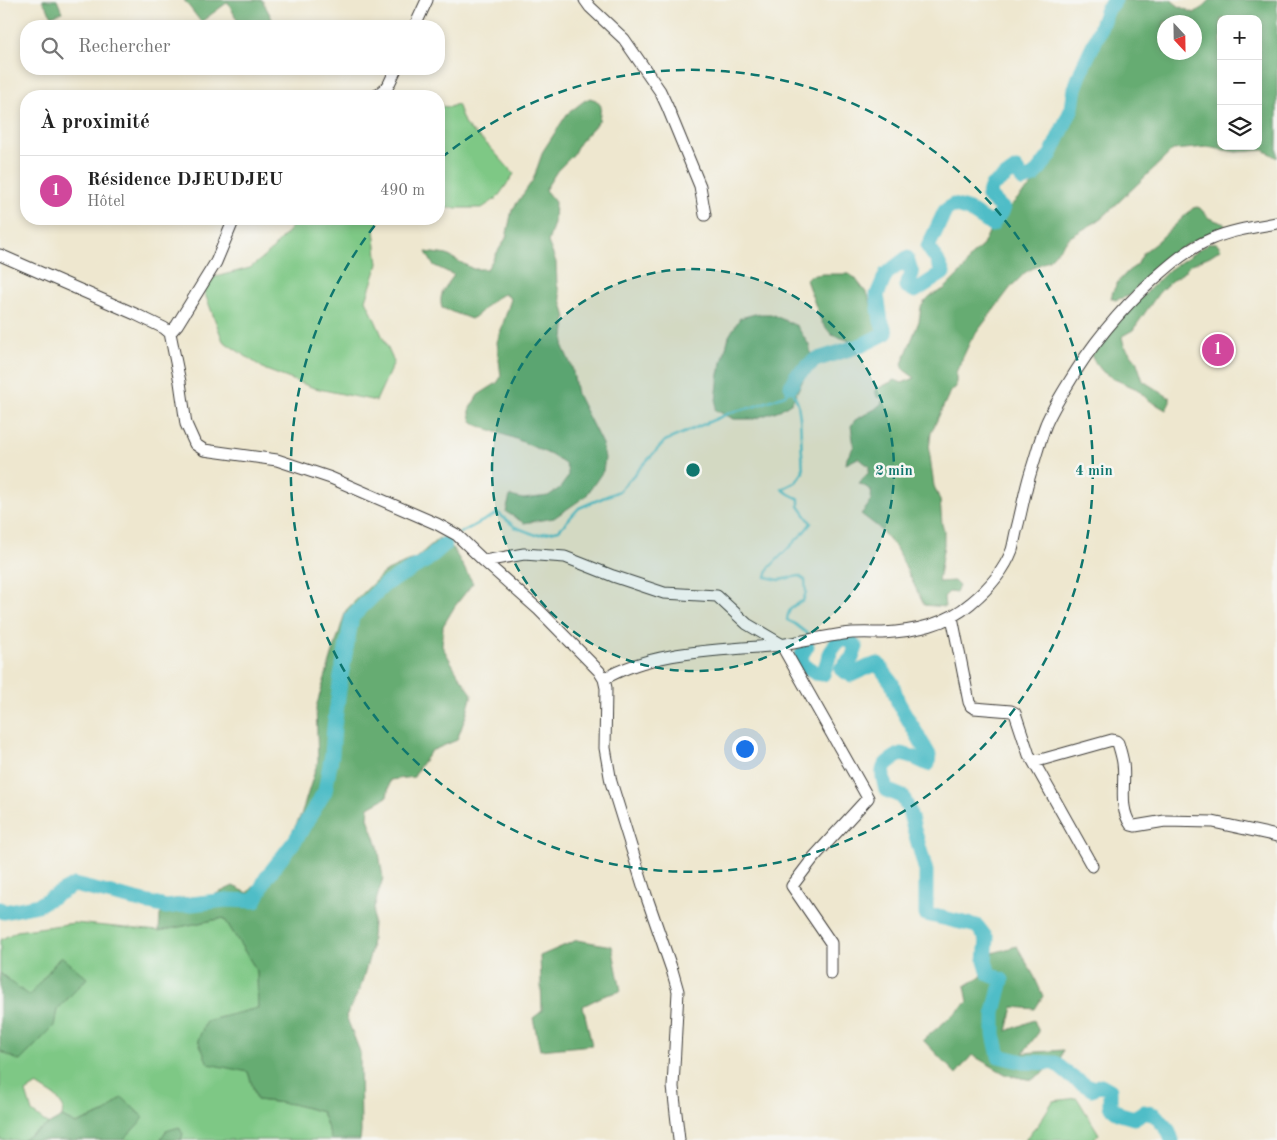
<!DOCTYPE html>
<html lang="fr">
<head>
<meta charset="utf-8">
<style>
  :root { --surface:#fff; --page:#f2f2f2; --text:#222; --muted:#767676; --line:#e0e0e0; --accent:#111827 }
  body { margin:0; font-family:"Old Standard TT",serif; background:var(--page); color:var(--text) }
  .controls { position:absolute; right:15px; top:15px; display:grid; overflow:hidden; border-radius:10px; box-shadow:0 2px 8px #0003 }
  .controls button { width:45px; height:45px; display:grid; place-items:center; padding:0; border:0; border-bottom:1px solid var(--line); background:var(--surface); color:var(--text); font:25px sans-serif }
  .compass { position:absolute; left:1157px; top:15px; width:45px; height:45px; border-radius:50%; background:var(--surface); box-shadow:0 2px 8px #0003; rotate:158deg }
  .you { position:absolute; left:744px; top:748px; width:18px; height:18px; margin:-12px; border:4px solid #fff; border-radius:50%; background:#1a73e8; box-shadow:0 0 0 8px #1a73e833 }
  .badge { display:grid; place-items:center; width:32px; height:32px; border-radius:50%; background:var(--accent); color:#fff; font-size:16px; font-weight:700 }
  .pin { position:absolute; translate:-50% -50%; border:2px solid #fff; box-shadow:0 1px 5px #0006 }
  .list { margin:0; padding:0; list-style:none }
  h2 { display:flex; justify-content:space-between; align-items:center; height:65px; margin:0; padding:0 20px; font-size:21px }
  h2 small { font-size:16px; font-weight:400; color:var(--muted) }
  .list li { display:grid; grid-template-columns:32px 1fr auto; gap:15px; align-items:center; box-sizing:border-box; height:70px; padding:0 20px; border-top:1px solid var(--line) }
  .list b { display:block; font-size:19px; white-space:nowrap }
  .list p { margin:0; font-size:16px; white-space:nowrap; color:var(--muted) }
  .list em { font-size:16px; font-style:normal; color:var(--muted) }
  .icon { flex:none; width:28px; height:28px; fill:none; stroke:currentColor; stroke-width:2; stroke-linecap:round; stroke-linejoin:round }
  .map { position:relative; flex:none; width:1277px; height:1140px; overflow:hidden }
  .search { position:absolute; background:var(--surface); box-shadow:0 2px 8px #0003; left:20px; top:20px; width:425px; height:55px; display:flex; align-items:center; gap:12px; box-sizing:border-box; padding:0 18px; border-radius:20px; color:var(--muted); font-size:19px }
  .panel { position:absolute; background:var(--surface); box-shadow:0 2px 8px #0003; left:20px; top:90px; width:425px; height:135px; border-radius:20px }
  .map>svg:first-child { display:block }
  .green { fill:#7ec885; stroke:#4d7250 }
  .forest { fill:#66ac72; stroke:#416447; fill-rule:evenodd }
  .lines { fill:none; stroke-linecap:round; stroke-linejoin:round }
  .stream { stroke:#4fbdc7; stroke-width:2.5 }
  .river { stroke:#4fbdc7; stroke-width:15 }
  .minor-casing { stroke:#3c3a37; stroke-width:13 }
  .minor { stroke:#fff; stroke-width:11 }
  .ring { fill:none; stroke:#0f766e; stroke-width:2.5; stroke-dasharray:9 6 }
  .centre { fill:#0f766e; stroke:#f6f6f2; stroke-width:2.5 }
  .ring-label { font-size:15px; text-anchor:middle; font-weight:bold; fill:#0f766e; stroke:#f6f6f2; stroke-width:5; stroke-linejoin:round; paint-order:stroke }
</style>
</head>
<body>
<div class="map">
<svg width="1277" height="1140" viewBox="0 0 1277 1140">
  <rect width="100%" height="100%" fill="#f6f6f2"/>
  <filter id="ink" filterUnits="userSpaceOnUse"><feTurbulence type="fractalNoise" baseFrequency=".02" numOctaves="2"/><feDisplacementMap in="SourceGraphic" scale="10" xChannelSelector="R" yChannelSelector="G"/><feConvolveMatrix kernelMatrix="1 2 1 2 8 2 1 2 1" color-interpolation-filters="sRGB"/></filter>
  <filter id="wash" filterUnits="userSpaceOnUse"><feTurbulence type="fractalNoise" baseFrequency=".0096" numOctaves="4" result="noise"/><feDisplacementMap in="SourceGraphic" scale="20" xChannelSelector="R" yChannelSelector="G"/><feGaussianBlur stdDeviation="1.12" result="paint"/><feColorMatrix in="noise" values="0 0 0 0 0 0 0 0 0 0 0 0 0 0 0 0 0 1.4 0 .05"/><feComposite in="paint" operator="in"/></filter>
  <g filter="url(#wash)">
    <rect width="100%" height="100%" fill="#eee7cf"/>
    <path class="green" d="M 457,104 L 465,125 L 488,145 L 514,174 L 497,198 L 482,208 L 439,208 L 439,106 L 450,107 Z
      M 301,219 L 380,219 L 374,230 L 378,264 L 366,300 L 394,362 L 376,401 L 314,388 L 266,370 L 223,341 L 200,281 L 250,268 L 270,252 L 296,222 Z
      M 224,918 L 257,971 L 258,1008 L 206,1021 L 248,1072 L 257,1100 L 292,1104 L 322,1112 L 332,1140 L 181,1140 L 183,1134 L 166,1131 L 160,1140 L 123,1140 L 143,1118 L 122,1097 L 106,1112 L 76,1124 L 62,1117 L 63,1107 L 56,1097 L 37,1085 L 26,1092 L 32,1112 L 49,1125 L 21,1140 L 0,1140 L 0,1051 L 20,1061 L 53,1026 L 57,1010 L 87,978 L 29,997 L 0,973 L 0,940 L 17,931 L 74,923 L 159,931 Z
      M 1077,1098 L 1099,1134 L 1093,1140 L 1024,1140 L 1038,1125 L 1053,1101 Z"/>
    <path class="forest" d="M 42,0 L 57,0 L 62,12 L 52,16 Z
      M 184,0 L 262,0 L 276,26 L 240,26 L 228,2 L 201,22 Z
      M 1109,0 L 1171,0 L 1180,7 L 1194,13 L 1203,7 L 1210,0 L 1277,0 L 1277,158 L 1264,150 L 1236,152 L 1207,147 L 1173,150 L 1101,219 L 1070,237 L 1050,259 L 1026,272 L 1011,287 L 971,340 L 956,372 L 956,387 L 950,392 L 931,433 L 929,449 L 934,486 L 940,500 L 942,524 L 944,531 L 944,545 L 938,582 L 954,581 L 959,586 L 956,593 L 949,592 L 944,597 L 945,607 L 924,605 L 896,548 L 878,527 L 861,514 C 868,506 873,501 871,490 L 859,483 L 869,472 L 869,466 L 858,458 L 846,464 L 847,458 L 854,446 L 851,426 L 855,420 L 875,409 L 881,404 L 883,398 L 877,397 L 875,390 L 895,380 L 902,383 L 915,378 L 904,370 L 902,364 L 919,321 L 921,307 L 925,301 L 930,296 L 944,289 L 964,269 L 971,256 L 983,245 L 989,232 L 1006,210 L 1038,179 L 1063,142 L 1074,110 L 1084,76 L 1112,10 ZM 1221,19 L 1258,19 L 1258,146 L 1221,146 ZM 1164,22 L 1194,22 L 1194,52 L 1164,52 Z
      M 590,98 L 596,100 L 601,106 L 599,121 L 579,143 L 573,155 L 557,171 L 545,190 L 555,202 L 554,223 L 548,242 L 556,262 L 557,284 L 566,318 L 563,347 L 572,367 L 577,394 L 602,444 L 605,458 L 603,471 L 586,496 L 554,518 L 524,523 L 506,512 L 510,496 L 523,499 L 548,496 L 560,488 L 568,477 L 568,471 L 565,464 L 551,455 L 516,439 L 479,426 L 472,421 L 470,415 L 470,408 L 478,395 L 497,383 L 501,377 L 497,342 L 511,299 L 505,294 C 491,297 484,313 471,319 L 442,308 C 438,293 446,287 454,275 L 433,265 L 426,252 L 447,255 L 473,269 L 487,269 L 506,238 L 512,210 L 533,180 L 543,151 L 567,114 L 584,101 Z
      M 1197,207 L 1200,208 L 1209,218 L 1225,224 L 1225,228 L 1206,235 L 1183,247 L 1149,275 L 1129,296 L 1115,300 L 1111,298 L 1113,291 L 1118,282 L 1128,271 L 1137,265 L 1144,252 L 1156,243 L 1193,208 Z
      M 1209,243 L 1217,243 L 1221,249 L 1210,256 L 1190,265 L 1183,273 L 1171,281 L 1158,294 L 1133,330 L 1124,335 L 1122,337 L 1124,345 L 1136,360 L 1143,381 L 1170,398 L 1170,402 L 1166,410 L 1147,399 L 1137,389 L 1114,379 L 1103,372 L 1094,361 L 1091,355 L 1114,324 L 1169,270 Z
      M 822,274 L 849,274 L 855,278 L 868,295 L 879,327 L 876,334 L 854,342 L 832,335 L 822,323 L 806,280 L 809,276 Z
      M 755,314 L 771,314 L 797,326 L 809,345 L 812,362 L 792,402 L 780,410 L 754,419 L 734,419 L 715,410 L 719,374 L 729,336 L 740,318 Z
      M 439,538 L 452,547 L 473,583 L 455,606 L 443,626 L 442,646 L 458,674 L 472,694 L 467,713 L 457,740 L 431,751 L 420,766 L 414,777 L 390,780 L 387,797 L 369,807 L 368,818 L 378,846 L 383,878 L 374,908 L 371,951 L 360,989 L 346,1016 L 360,1052 L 361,1132 L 360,1140 L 332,1140 L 322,1112 L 292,1104 L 257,1100 L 248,1072 L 208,1064 L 198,1040 L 206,1021 L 258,1008 L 257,971 L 224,918 L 159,931 L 160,915 L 174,899 L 214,895 L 233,886 L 248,893 L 266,873 L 283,850 L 301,815 L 318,761 L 316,707 L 346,610 L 383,573 L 416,558 Z
      M 577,940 L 612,946 L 621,991 L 603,996 L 583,1006 L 592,1045 L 540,1050 L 533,1018 L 542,1011 L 540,956 Z
      M 1017,946 L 1034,976 L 1043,996 L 1035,1009 L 1013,1007 L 1007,1031 L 1034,1020 L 1039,1032 L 1023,1053 L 1063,1050 L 1060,1060 L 1032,1080 L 1007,1075 L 972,1055 L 956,1074 L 923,1040 L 968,1002 L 965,986 L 982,976 L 979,957 Z
      M 61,956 L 87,978 L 57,1010 L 54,1026 L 20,1061 L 0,1051 L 0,973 L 29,996 Z
      M 122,1097 L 144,1118 L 123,1140 L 21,1140 L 62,1117 L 76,1124 L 106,1112 Z
      M 179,1127 L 183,1134 L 181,1140 L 160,1140 L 166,1131 Z"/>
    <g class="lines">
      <path class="stream" d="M 791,386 L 798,404 L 800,418 L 803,472 L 796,482 L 782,489 L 789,494 L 799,499 L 799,506 L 811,523 L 804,532 L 769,568 L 766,577 L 779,580 L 799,576 L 805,580 L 806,592 L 803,601 C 793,605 788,609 787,620 L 795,624 L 809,635
        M 460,533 L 498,513 L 515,527 L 536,535 L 559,530 L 579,508 L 619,491 L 665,441 L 732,412 L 753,407 L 785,395 L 791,386"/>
      <path class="river" d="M 791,386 L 796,376 L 815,360 L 862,345 L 886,333 L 881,321 L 877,295 L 886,274 L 907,258 L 912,274 L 906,286 L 915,291 L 943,273 L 937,260 L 928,247 L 945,211 L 953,205 L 969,210 L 992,225 L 1003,209 L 988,196 L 992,186 L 1016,169 L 1023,180 L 1034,176 L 1051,154 L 1072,108 L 1075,88 L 1084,64 L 1097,37 L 1107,9 L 1115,0
        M 807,646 L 801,656 L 803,665 L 816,673 L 823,674 L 831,651 L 839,640 L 849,640 L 856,647 L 852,658 L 841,669 L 851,675 L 868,667 L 878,664 L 892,683 L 898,702 L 929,755 L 928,764 L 913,757 L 901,754 C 881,765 880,768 886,790 L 903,797 L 909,811 L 926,871 L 926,914 L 977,926 L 987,939 L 985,961 L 989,974 L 1002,980 L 994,1012 L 994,1034 L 999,1056 L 1023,1062 L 1055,1063 L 1073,1078 L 1092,1089 L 1101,1085 L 1110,1090 L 1110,1106 L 1120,1114 L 1134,1118 L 1144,1112 L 1155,1115 L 1168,1130 L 1172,1140
        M 0,909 L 4,912 L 38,905 L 74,885 L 166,907 L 226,900 L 255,901 L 266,878 L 296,839 L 325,791 L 332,754 L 334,727 L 341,676 L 352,617 L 384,585 L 427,560 L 445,544"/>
    </g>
  </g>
  <g filter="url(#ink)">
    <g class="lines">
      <g class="minor-casing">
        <path id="minor" d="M 585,0 L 590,7 L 624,39 L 660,91 L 667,106 L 700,186 L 705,215
          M 415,26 L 427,0
          M 376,96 L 388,86 L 396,69
          M 0,255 L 135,314 L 164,328 L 170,333 L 180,382 L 186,424 L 195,444 L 204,450 L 277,460 L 331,478 L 437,524 L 457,535 L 484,561 L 539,610 L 599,671 L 604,679 L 606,688 L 605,748 L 611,782 L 646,895 L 672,970 L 678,991 L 673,1087 L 679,1140
          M 170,333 L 177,325 L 216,262 L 234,219
          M 484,561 L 524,554 L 565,557 L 613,576 L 664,593 L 717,596 L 747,624 L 781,644 L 868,798 L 814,857 L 792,886 L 831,943 L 831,974
          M 952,617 L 969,702 L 971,706 L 974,708 L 1011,711 L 1015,713 L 1029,755 L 1032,759 L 1037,761 L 1112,740 L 1116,741 L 1118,743 C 1120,750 1122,756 1123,763 C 1126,783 1118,807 1131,825 L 1135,826 L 1165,821 L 1213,822 L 1277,836
          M 604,679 C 656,649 723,651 780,645 C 801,642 822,637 843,634 C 856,632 870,633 883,633 C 915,631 946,625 971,603 C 988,589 1004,571 1012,550 C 1014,543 1015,535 1017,528 C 1022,509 1025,490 1031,471 C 1036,456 1040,439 1046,424 C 1052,410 1060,397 1068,384 C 1091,345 1119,311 1153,280 C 1171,264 1189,248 1211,239 C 1232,230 1255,227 1277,223
          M 1032,759 L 1092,866"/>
      </g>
      <use href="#minor" class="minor"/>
    </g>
  </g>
  <circle cx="693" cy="470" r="201" fill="#0f766e" fill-opacity=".12"/>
  <g class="ring">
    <circle cx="693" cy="470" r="201"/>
    <path d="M441 158A401 401 0 1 1 379 220"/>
  </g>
  <circle cx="693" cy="470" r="8" class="centre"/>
  <g class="ring-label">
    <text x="894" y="475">2 min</text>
    <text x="1094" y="475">4 min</text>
  </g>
</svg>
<div class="controls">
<button>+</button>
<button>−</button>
<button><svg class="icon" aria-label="layers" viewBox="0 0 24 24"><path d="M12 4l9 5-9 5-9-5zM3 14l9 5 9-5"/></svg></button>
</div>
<svg class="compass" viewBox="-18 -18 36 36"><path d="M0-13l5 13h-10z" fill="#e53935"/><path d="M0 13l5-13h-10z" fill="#767676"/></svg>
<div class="you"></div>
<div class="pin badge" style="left:1218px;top:350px;background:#d1479c">1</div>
<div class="search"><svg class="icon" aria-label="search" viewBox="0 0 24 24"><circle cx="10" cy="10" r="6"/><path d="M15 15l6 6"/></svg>Rechercher</div>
<section class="panel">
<h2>À proximité<small></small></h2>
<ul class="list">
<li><span class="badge" style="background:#d1479c">1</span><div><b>Résidence DJEUDJEU</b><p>Hôtel</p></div><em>490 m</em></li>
</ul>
</section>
</div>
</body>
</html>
